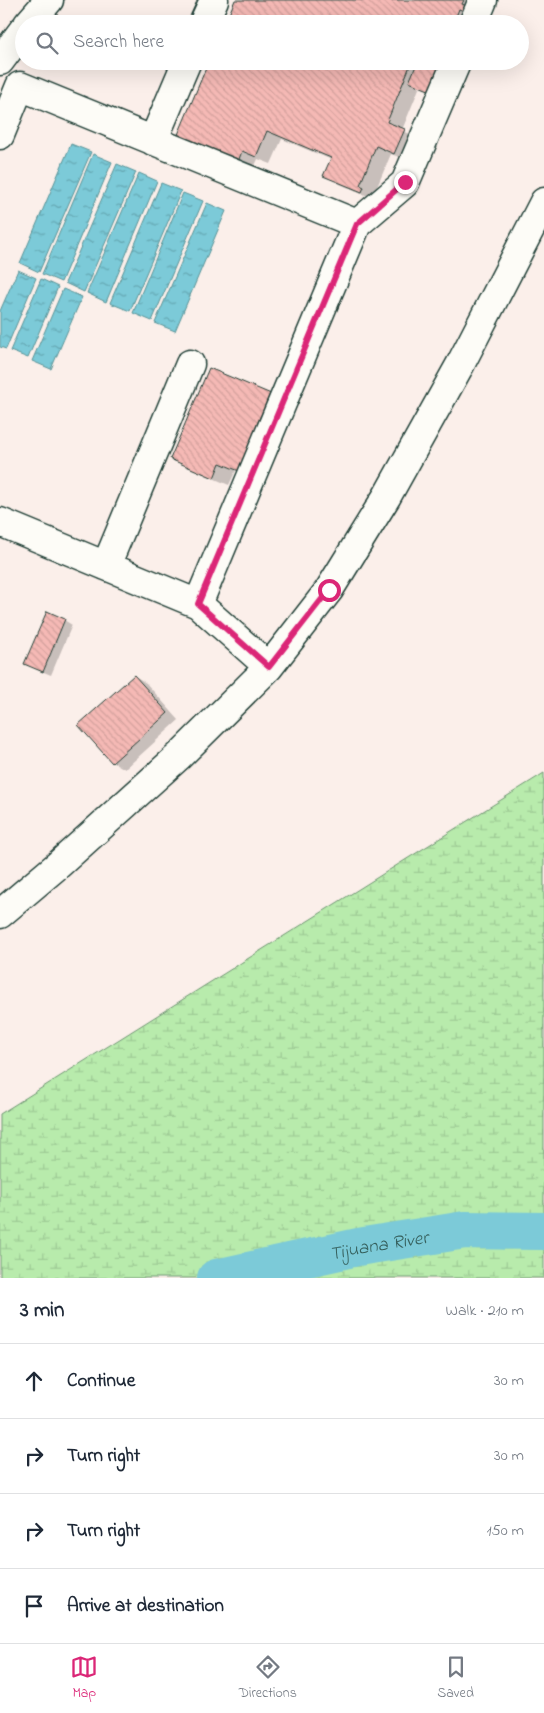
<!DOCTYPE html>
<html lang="en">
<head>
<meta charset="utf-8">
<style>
  :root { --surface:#fff; --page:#f6f6f7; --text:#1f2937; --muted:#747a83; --line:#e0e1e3; --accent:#db2777 }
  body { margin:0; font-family:"Indie Flower",sans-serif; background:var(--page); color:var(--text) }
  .stop { position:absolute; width:15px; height:15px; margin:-11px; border:4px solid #db2777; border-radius:50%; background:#fff }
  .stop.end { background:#db2777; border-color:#fff; box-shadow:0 1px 5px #0008 }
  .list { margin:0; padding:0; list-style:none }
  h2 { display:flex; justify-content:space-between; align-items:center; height:65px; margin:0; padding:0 20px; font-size:21px }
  h2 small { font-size:16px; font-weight:400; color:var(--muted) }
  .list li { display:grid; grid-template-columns:32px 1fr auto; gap:15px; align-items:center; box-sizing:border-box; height:75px; padding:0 20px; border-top:1px solid var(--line) }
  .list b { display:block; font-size:19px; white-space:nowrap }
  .list em { font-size:16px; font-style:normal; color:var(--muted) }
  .icon { flex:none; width:28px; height:28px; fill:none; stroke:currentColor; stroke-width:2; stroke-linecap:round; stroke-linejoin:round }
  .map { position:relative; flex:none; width:544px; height:1278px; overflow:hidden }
  .search { position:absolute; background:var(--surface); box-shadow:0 5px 20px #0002; left:15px; right:15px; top:15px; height:55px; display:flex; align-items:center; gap:12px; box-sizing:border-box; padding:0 18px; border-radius:28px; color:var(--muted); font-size:19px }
  .sheet { height:365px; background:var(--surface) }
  nav { display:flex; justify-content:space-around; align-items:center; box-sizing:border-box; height:70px; border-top:1px solid var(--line); background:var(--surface); font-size:14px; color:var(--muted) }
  nav a { display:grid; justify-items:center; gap:2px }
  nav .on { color:var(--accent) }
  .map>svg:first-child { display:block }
  .wetland { fill:url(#wetland-marsh); stroke:#6c9470 }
  .water { fill:url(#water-ripples); stroke:#569296 }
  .shadow { fill:#0003 }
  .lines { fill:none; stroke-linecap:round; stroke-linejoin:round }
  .river { stroke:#7bcad8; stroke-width:38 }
  .building { fill:url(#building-back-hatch); stroke:#1f3d34 }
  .minor-casing { stroke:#1f3d34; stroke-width:31 }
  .minor { stroke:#fdfcf7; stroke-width:28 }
  .route { stroke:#db2777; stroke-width:6 }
  .labels { text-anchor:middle; stroke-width:4.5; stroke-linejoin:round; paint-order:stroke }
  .water-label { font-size:19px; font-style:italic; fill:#36605d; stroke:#fdfcf7 }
</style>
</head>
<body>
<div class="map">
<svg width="544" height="1278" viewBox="0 0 544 1278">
  <defs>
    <pattern id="wetland-marsh" width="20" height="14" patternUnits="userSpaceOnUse" patternTransform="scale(1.25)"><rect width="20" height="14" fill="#b8ebac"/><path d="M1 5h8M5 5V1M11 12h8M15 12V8" fill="none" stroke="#9eca95"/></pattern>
    <pattern id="water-ripples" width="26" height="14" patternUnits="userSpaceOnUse" patternTransform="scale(1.25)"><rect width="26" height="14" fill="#7bcad8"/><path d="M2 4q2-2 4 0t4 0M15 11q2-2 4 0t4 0" fill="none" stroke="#64a5b0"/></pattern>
    <pattern id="building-back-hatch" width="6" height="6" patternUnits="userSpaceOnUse" patternTransform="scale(1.25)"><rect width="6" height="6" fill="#f5b9b5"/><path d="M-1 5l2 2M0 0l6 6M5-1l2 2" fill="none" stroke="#d2a09c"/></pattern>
  </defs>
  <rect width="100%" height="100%" fill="#fbefea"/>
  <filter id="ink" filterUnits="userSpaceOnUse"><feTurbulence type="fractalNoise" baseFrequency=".02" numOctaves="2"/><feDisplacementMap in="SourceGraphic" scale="10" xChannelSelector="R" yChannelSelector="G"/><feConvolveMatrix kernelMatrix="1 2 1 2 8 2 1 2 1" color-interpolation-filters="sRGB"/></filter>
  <g filter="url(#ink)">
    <path class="wetland" d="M 544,773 L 544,1278 L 0,1278 L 0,1114 Z"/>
    <path class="water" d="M 71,144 L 91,152 L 39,272 L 20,263 Z
      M 93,154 L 112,162 L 61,282 L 42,274 Z
      M 117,164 L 136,172 L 84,292 L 65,283 Z
      M 139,173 L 157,181 L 106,302 L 87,293 Z
      M 161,183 L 181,191 L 130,311 L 110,303 Z
      M 183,193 L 203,201 L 152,321 L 133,313 Z
      M 207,203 L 226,211 L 175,331 L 155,323 Z
      M 18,270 L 36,278 L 6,349 L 0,347 L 0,311 Z
      M 41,279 L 58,287 L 28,358 L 10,351 Z
      M 63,289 L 82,297 L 51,369 L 32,361 Z"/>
    <path class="shadow" d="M 237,0 L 469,0 L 472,24 L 227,24 Z
      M 211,61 L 451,61 L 439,95 L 420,86 L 402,130 L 419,139 L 409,161 L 391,154 L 374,194 L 377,200 L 340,184 L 325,175 L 332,160 L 282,139 L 271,164 L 258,159 L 253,170 L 194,145 Z
      M 286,404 L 254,478 L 236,470 L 229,485 L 187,467 L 172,458 Z
      M 64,620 L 72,625 L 51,675 L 34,668 Z
      M 135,676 L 146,683 L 179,720 L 125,769 L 113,762 L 80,725 Z"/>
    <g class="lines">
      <path class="river" id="s1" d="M 216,1278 L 358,1247 L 465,1230 L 544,1231"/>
    </g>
    <path class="building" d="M 235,0 L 464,0 L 462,4 L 471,8 L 468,13 L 459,9 L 453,24 L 225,24 Z
      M 209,61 L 412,61 L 387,122 L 405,129 L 394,154 L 376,146 L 360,185 L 364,187 L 362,192 L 323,176 L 331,158 L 267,131 L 256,157 L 242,151 L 238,162 L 177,137 Z
      M 418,61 L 444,61 L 431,91 L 409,82 Z
      M 209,368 L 271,394 L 239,471 L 220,463 L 214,478 L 170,459 Z
      M 47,611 L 65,619 L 43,672 L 24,664 Z
      M 134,675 L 168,713 L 112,763 L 78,725 Z"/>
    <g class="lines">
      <g class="minor-casing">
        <path id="minor" d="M 28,24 L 49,0
          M 203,24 L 214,0
          M 473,24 L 483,0
          M 0,61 L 24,29
          M 0,135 L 20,86 L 357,224 L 405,183 L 457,61
          M 153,141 L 187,61
          M 0,522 L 198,604 L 269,667
          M 106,566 L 190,364
          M 198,604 L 357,224
          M 0,914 L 58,865 L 179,756 L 269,667 L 329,590 L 387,496 L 460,365 L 544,202"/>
      </g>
      <use href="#minor" class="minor"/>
    </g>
  </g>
  <g class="lines" filter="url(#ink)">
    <path class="route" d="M 329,590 L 269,667 L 198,604 L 357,224 L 405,182"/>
  </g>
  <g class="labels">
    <g class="water-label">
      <text dy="7" stroke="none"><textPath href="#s1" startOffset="166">Tijuana River</textPath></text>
    </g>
  </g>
</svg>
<div class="stop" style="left:329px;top:590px"></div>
<div class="stop end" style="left:405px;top:182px"></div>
<div class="search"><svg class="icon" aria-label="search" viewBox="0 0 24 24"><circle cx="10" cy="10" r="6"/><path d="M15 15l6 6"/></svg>Search here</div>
</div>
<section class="sheet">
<h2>3 min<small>Walk · 210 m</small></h2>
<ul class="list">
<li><svg class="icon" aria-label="ahead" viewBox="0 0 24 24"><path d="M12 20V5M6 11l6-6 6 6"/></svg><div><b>Continue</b></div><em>30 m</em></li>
<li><svg class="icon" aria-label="right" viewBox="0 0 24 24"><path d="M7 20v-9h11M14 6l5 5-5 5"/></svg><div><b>Turn right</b></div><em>30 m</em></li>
<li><svg class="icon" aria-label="right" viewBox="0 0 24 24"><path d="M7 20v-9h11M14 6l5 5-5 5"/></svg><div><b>Turn right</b></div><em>150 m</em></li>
<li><svg class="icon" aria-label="arrive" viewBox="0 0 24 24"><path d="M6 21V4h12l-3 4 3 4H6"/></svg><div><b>Arrive at destination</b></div></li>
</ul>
</section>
<nav>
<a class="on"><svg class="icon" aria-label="map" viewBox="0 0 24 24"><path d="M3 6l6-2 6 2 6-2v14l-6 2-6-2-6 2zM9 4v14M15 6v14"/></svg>Map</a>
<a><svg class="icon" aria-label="directions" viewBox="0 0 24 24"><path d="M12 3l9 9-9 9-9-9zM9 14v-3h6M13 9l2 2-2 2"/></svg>Directions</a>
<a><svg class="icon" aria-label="saved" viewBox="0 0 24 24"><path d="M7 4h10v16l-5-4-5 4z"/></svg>Saved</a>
</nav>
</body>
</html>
